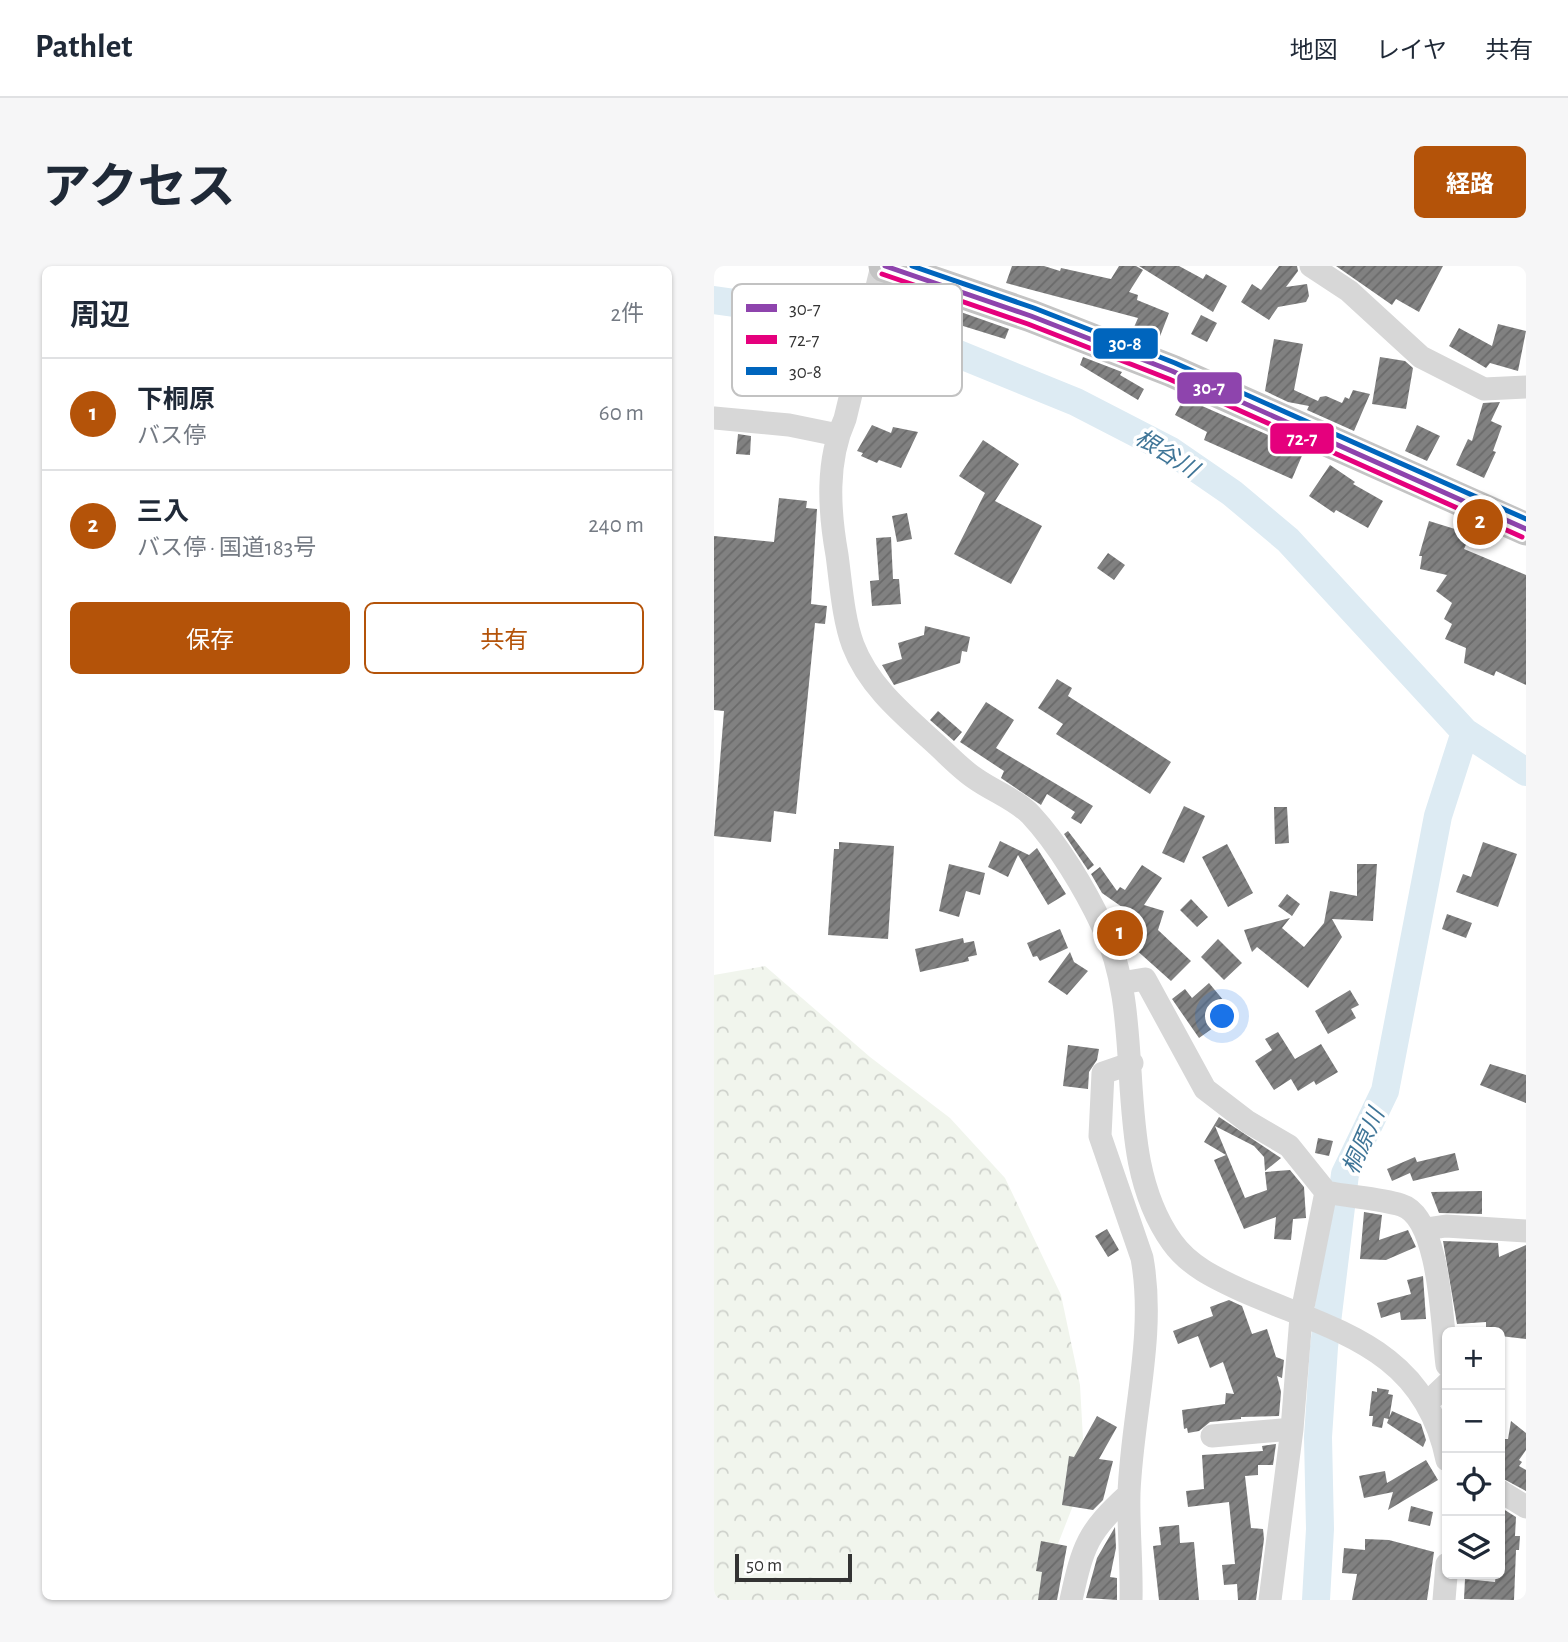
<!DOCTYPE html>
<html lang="ja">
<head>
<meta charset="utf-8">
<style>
  :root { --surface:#fff; --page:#f6f6f7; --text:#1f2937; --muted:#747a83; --line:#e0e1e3; --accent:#b45309 }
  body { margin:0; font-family:"Alegreya Sans","Noto Sans JP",sans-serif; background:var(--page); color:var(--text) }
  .controls { position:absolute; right:21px; bottom:21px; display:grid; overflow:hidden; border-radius:10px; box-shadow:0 2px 5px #0004 }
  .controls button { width:63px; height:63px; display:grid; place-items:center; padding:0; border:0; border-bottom:2px solid var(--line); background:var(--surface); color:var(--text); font:35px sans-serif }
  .scale { position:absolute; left:21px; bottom:18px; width:117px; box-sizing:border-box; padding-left:7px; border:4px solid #333; border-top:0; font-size:19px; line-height:24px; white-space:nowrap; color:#333; -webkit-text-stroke:5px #fff; paint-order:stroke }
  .you { position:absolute; left:509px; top:751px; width:24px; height:24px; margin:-18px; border:5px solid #fff; border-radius:50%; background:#1a73e8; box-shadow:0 0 0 10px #1a73e833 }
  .badge { display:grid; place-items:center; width:46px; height:46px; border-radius:50%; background:var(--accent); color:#fff; font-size:23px; font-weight:700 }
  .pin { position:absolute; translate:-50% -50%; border:4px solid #fff; box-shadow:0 2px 7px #0006 }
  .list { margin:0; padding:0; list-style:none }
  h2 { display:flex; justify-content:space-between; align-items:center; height:91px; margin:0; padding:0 28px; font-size:30px }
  h2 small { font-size:23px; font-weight:400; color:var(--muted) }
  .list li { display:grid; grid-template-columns:46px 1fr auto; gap:21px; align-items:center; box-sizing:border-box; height:112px; padding:0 28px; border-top:2px solid var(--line) }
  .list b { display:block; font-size:26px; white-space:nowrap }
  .list p { margin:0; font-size:23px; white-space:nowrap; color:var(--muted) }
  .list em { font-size:23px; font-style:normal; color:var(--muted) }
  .actions { display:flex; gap:14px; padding:21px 28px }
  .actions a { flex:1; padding:16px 0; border:2px solid var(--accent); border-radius:10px; text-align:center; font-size:24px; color:var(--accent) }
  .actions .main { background:var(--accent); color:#fff }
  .icon { flex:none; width:38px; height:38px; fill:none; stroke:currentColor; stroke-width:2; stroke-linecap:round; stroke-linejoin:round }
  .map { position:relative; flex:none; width:812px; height:1334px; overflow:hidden; border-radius:10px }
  header { display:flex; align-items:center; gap:42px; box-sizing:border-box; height:98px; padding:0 35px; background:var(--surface); border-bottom:2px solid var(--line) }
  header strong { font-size:33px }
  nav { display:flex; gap:38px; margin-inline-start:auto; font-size:24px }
  .intro { display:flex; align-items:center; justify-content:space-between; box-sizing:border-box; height:168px; padding:0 42px }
  h1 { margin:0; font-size:49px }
  .button { padding:18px 32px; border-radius:10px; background:var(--accent); color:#fff; font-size:24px; font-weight:700 }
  main { display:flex; gap:42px; padding:0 42px }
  aside { flex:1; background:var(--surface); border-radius:10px; box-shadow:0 2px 5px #0004 }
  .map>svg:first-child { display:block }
  .forest { fill:url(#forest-crowns) }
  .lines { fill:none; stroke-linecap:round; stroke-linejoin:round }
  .river { stroke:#ddebf3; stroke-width:28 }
  .building { fill:url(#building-hatch) }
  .minor { stroke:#d7d7d7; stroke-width:23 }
  .highway { stroke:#c4c4c4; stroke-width:33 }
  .bus-1-casing { stroke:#fff; stroke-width:10 }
  .bus-2-casing { stroke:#fff; stroke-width:10 }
  .bus-3-casing { stroke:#fff; stroke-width:10 }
  .bus-1 { stroke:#8e44ad; stroke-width:5 }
  .bus-2 { stroke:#e5007d; stroke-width:5 }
  .bus-3 { stroke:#0065bd; stroke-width:5 }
  .labels { text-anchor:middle; stroke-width:7; stroke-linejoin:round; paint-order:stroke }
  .water-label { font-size:23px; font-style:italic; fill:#3f7597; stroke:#fff }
  .key { fill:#fff; stroke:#c2c2c2; stroke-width:2 }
  .key-label { font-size:19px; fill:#333 }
  .line-badge { stroke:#fff; stroke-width:2.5 }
  .badge-label { font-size:19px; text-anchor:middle; font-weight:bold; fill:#fff }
</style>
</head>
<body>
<header>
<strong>Pathlet</strong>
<nav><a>地図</a><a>レイヤ</a><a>共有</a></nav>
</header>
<div class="intro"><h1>アクセス</h1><a class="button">経路</a></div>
<main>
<aside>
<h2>周辺<small>2件</small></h2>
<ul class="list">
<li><span class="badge">1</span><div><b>下桐原</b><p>バス停</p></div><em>60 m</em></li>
<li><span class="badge">2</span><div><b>三入</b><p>バス停 · 国道183号</p></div><em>240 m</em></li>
</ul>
<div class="actions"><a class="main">保存</a><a>共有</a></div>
</aside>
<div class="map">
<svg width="812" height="1334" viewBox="0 0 812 1334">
  <defs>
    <pattern id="forest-crowns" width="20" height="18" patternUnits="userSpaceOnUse" patternTransform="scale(1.75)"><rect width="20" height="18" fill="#f1f5ed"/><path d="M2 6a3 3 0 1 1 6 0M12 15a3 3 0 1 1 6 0" fill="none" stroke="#cfd2cc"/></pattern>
    <pattern id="building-hatch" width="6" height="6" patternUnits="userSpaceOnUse" patternTransform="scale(1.75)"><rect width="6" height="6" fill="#818181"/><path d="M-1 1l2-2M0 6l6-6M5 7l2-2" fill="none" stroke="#6a6a6a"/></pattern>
  </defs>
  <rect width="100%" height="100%" fill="#fff"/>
  <path class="forest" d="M 51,700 L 156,791 L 236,852 L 291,912 L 347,1029 L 366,1119 L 371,1209 L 340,1288 L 331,1334 L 0,1334 L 0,709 Z"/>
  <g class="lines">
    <path class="river" d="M 0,34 L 173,59 L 362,136 L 457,185 L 518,227 L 574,274 L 751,466 L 812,506
      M 602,1334 L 606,1263 L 604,1171 L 610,1081 L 631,908 L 671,825 L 724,550 L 751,466"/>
  </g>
  <path class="building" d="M 298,0 L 330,0 L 346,5 L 347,2 L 397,13 L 405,0 L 422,0 L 429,4 L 415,26 L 424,29 L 423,34 L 455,47 L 443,78 L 417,68 L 424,52 L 292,17 Z
    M 425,0 L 465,0 L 489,13 L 492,8 L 513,20 L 499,46 Z
    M 565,0 L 583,0 L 584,5 L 572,21 L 593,18 L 595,30 L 592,36 L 564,41 L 555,54 L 527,36 L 538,18 L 547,24 Z
    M 622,0 L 729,0 L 705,46 L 682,33 L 678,39 Z
    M 224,38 L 295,63 L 291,73 L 220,51 Z
    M 487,49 L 503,57 L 493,76 L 477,68 Z
    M 784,58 L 812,65 L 804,105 L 776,97 L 772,102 L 735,80 L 745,62 L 778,80 Z
    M 560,73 L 589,78 L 580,124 L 604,135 L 606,131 L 612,130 L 628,137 L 631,131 L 635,133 L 639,124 L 656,128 L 640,165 L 593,144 L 595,140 L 574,136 L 551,125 Z
    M 369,91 L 408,106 L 406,109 L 430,123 L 424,134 L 366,99 Z
    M 666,91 L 691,95 L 699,102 L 692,143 L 658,138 Z
    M 470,132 L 590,185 L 578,213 L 490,174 L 493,166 L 461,149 Z
    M 786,136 L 777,155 L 788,160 L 779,185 L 782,186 L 770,212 L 742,199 L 754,173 L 758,175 L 769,137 Z
    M 158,159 L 177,167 L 179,161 L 204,166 L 187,202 L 165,194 L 163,197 L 147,190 L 149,187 L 143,185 Z
    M 703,159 L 726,170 L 713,195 L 691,185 Z
    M 24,168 L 37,170 L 36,189 L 22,188 Z
    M 269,174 L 305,198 L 281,235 L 328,260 L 297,318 L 240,288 L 271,227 L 245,210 Z
    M 616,199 L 641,216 L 639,218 L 669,235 L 654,262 L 622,244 L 620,247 L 595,230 Z
    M 65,232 L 93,235 L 92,242 L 103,243 L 97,338 L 113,340 L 111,358 L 101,357 L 82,548 L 60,545 L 57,576 L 0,570 L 10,445 L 0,444 L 0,270 L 60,276 Z
    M 193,247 L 198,273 L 183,276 L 178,250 Z
    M 715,255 L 757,268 L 750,283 L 812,309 L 812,419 L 782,405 L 780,410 L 750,397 L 752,382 L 731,373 L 738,358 L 730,353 L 738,337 L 722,325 L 733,309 L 706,303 L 708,290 L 705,290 Z
    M 177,271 L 179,313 L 185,313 L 187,338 L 158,340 L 156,315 L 165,314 L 162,272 Z
    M 394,287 L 411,299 L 400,314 L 383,302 Z
    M 211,360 L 256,371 L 253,386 L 248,385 L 246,397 L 180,419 L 168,399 L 188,393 L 184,377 L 210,369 Z
    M 343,413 L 358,422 L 354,430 L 457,496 L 436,528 L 342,468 L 349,458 L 324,442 Z
    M 272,436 L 300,454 L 282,482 L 379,540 L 367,558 L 357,552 L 361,546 L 333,528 L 327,539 L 287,512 L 290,505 L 246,476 Z
    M 224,445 L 248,466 L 240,475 L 216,454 Z
    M 470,540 L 491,550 L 470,597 L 448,587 Z
    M 560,541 L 573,541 L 575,577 L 561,578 Z
    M 354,565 L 380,599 L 374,604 L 350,568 Z
    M 286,575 L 315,589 L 323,582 L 352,628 L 334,639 L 304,589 L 294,611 L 274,601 Z
    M 125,576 L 180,580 L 174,673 L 114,669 L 120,583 L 125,583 Z
    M 769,576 L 803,588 L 784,641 L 742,626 L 749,608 L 757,611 Z
    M 513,578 L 539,627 L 514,641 L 488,591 Z
    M 235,598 L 271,607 L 266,629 L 252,625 L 245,651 L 225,645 Z
    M 643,598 L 663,598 L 659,655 L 618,653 L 628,671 L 594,722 L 543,681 L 538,686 L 530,664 L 576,652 L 568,662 L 590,681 L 610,657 L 616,625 L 643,630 Z
    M 428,599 L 448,612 L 430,639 L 450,645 L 444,664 L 477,695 L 457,715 L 410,673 L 428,655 L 388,627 L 377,608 L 386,601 L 403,625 L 406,621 L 411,624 Z
    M 573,628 L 586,638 L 578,650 L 564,640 Z
    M 477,633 L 494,651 L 483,661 L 466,644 Z
    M 733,648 L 758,657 L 752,672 L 728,663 Z
    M 346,663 L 354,682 L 326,695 L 323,690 L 319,691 L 313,677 Z
    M 249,672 L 250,677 L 260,675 L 263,689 L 254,691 L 255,695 L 206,706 L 201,683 Z
    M 504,673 L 528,697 L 510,714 L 487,691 Z
    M 356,686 L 360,696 L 374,705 L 353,729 L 334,716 Z
    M 495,717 L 510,735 L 492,751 L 499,762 L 485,772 L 458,733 L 471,723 L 478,732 Z
    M 636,724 L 645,739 L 637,743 L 642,752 L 614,768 L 601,745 Z
    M 564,766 L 581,793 L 607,778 L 624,806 L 602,819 L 600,815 L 584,825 L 577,813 L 560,824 L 541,795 L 558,784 L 551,773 Z
    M 354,779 L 385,783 L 383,794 L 375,806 L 374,823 L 349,820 Z
    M 776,798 L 812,809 L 812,837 L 766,819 Z
    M 505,851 L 567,892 L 551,905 L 550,891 L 540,880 L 501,860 L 531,932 L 553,924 L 551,906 L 576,904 L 590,921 L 592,952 L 579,953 L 577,974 L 560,973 L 562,951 L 530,963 L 500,894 L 512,889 L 490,876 Z
    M 604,872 L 619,875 L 615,890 L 601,887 Z
    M 741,887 L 745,904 L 699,915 L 696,907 L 678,915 L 673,903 L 701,891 L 703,896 Z
    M 768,925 L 768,948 L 725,947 L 717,926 Z
    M 650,946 L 668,949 L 665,974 L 694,964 L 702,981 L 672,994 L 646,993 Z
    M 393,963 L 405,984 L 394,991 L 381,970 Z
    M 729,975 L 784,977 L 785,991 L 812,979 L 812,1073 L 786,1070 L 786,1066 L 772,1066 L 772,1056 L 743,1058 Z
    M 709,1010 L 712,1053 L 687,1054 L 686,1046 L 667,1052 L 663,1037 L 697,1028 L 693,1014 Z
    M 515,1034 L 528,1040 L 538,1068 L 553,1063 L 562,1091 L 570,1094 L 568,1112 L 563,1110 L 567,1126 L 565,1150 L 527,1151 L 527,1153 L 496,1156 L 485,1165 L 474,1167 L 473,1162 L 470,1163 L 468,1144 L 511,1138 L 512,1127 L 520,1128 L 509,1096 L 496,1102 L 484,1070 L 464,1078 L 459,1065 L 499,1050 L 496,1041 Z
    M 663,1122 L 675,1124 L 674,1128 L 679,1129 L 675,1153 L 670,1152 L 668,1162 L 658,1160 L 659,1150 L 655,1150 L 658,1125 L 663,1126 Z
    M 678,1145 L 707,1158 L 712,1174 L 709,1181 L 673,1157 Z
    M 383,1150 L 403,1161 L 385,1193 L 399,1195 L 389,1234 L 379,1244 L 348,1239 L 355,1190 L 360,1191 Z
    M 797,1155 L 812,1167 L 812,1184 L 805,1194 L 808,1196 L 805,1200 L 812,1204 L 812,1225 L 786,1211 L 786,1173 L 794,1173 Z
    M 562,1178 L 559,1199 L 544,1199 L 544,1209 L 531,1210 L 537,1262 L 549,1263 L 550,1273 L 542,1334 L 524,1334 L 523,1318 L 510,1319 L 508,1299 L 521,1298 L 515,1236 L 474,1241 L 472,1225 L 490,1223 L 488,1189 L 549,1185 L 548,1180 Z
    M 712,1194 L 724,1214 L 674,1244 L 679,1226 L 650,1232 L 645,1210 L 671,1205 L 673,1217 Z
    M 697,1240 L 719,1246 L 716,1260 L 694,1255 Z
    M 786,1241 L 802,1251 L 801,1270 L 806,1270 L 805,1284 L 802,1284 L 800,1334 L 750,1333 L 751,1313 L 781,1316 L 782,1308 L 786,1308 L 789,1255 L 786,1255 Z
    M 465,1259 L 466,1277 L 480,1276 L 485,1334 L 445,1334 L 439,1280 L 447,1279 L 445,1261 Z
    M 401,1261 L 402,1282 L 396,1311 L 403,1312 L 403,1334 L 372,1332 L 383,1292 Z
    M 651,1273 L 675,1274 L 720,1286 L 713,1334 L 638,1334 L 643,1308 L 628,1307 L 630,1282 L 651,1284 Z
    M 327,1275 L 353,1280 L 343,1334 L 324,1334 L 328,1306 L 322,1305 Z"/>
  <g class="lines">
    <path class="minor" d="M 168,0 L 131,153 C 112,195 115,244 123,289 C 127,318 129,352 139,379 C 155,421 190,449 223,479 C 235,490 248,504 262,513 C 279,525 303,534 317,549 C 344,578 371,623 388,659 C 436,758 394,886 458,976 C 475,1000 501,1012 527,1024 C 619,1065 710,1080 733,1194
      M 597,0 L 635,25 L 707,91 L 770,123 L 812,121
      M 0,152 L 75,159 L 124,169
      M 407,717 L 431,713 L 491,823 L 534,856 L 575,880 L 612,926 C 636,931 664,932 687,939 C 727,951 728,1063 733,1099
      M 712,963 L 732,960 L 812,965
      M 713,1137 L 733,1118
      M 498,1170 L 578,1163
      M 786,1225 L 812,1241
      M 357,1334 C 369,1280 373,1266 415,1228
      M 417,1334 C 418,1298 414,1262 415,1227 C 418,1149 442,1069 428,992 L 386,870 L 389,807 L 418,797
      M 556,1334 L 578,1163 L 587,1051 L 612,926
      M 730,1334 L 733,1298"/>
    <path class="highway" d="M 171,0 L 317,50 L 458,105 L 812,263"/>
    <g class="bus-1-casing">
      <path id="bus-1" d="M 171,0 L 317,50 L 458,105 L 812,263"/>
    </g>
    <g class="bus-2-casing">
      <path id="bus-2" d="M 168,8 L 314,58 L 455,113 L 808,271"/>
    </g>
    <g class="bus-3-casing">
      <path id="bus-3" d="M 198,0 L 320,42 L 461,97 L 812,253"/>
    </g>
    <use href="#bus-1" class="bus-1"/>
    <use href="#bus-2" class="bus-2"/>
    <use href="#bus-3" class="bus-3"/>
  </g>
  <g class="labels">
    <g class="water-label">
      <text transform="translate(453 187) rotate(32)" y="8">根谷川</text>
      <text transform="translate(649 875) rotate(-66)" y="8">桐原川</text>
    </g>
  </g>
  <rect x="18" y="18" width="230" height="112" rx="10" class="key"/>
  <rect x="32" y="38" width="31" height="8" fill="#8e44ad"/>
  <rect x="32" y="69" width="31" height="9" fill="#e5007d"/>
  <rect x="32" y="101" width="31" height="8" fill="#0065bd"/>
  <g class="key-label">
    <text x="75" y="49">30-7</text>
    <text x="75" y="80">72-7</text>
    <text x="75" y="112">30-8</text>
  </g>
  <g class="line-badge">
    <rect x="378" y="61" width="67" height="33" rx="7" fill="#0065bd"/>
    <rect x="462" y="105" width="67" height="34" rx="7" fill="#8e44ad"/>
    <rect x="555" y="156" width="66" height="33" rx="7" fill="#e5007d"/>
  </g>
  <g class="badge-label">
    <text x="411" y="84">30-8</text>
    <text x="495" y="128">30-7</text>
    <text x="588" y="179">72-7</text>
  </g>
</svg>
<div class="controls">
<button>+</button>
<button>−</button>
<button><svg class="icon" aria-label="locate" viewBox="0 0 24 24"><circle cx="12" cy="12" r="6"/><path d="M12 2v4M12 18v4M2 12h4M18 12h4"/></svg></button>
<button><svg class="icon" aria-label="layers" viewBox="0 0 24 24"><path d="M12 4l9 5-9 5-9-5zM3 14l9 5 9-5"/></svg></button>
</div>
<div class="scale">50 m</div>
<div class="you"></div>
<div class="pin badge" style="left:406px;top:667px">1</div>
<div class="pin badge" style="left:766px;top:256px">2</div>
</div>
</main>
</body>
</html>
